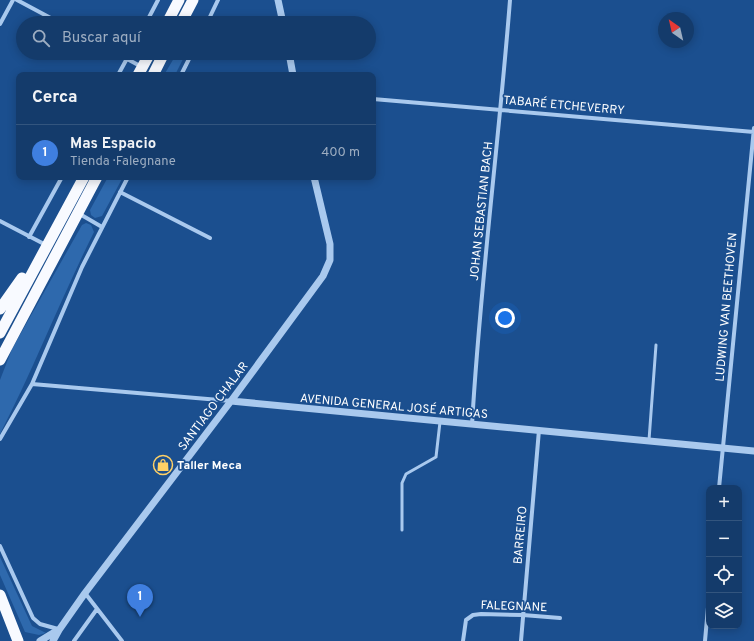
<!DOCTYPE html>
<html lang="es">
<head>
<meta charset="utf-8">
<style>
  :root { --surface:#143b6b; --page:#214673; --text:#f1f3f6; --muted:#9dadc1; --line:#33557e; --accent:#ea580c }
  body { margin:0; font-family:Overpass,sans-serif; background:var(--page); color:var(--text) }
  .controls { position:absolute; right:12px; bottom:12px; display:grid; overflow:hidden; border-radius:8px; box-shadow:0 2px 10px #0003 }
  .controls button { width:36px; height:36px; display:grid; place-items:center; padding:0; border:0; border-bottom:1px solid var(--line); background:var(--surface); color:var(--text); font:20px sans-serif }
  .compass { position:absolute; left:658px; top:12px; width:36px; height:36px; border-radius:50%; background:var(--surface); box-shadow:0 2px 10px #0003; rotate:326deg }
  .you { position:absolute; left:505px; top:318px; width:14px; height:14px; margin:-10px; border:3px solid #fff; border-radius:50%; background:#1a73e8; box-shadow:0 0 0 6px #1a73e833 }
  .badge { display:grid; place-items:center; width:26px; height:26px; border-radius:50%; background:var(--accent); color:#fff; font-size:13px; font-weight:700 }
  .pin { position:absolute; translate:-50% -33px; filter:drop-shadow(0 1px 2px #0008) }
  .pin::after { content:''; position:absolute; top:21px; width:14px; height:12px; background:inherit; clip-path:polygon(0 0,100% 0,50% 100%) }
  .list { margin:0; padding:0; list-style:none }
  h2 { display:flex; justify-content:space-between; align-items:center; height:52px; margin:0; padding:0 16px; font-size:17px }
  h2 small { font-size:13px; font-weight:400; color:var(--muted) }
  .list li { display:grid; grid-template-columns:26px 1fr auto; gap:12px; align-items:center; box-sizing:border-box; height:56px; padding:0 16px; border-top:1px solid var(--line) }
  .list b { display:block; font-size:15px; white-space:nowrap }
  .list p { margin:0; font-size:13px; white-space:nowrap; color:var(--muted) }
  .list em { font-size:13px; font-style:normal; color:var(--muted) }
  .icon { flex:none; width:22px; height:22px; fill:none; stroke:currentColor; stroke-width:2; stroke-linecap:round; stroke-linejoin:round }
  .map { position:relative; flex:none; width:754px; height:641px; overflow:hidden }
  .search { position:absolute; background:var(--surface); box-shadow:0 2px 10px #0003; left:16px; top:16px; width:360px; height:44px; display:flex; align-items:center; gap:10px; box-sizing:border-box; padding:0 14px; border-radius:22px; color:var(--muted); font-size:15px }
  .panel { position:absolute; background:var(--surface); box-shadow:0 2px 10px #0003; left:16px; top:72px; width:360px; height:108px; border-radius:8px }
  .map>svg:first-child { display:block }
  .green { fill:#2e69ad }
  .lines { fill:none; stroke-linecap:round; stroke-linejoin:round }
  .service { stroke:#a9c9ee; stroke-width:3 }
  .minor { stroke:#a9c9ee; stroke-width:4 }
  .tertiary { stroke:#a9c9ee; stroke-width:7 }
  .trunk { stroke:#f8faff; stroke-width:11 }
  .labels { text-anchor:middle; stroke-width:3.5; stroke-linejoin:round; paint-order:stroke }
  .street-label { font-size:12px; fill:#fff; stroke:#1b4f8f }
  .poi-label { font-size:12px; font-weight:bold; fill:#fff; stroke:#1b4f8f; text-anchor:start }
</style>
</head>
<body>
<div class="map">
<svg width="754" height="641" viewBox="0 0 754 641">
  <rect width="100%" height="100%" fill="#1b4f8f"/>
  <path class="green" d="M 177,53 L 186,53 L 175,75 L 164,75 Z
    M 108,177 L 123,177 L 102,216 L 95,218 L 91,215 L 90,210 Z
    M 86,223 L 91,225 L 94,232 C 61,298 34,368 0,434 L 0,380 L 12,349 L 82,225 Z
    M 0,557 L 32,626 L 46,633 L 39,635 L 25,632 L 0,575 Z"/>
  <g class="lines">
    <path class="service" d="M 649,440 L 656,345
      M 402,530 L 402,483 L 406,474 L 436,457 L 440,422"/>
    <path class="minor" d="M 17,0 L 60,23
      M 146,23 L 158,0
      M 207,23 L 218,0
      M 0,24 L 13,0
      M 116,53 L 142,67
      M 118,75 L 130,53
      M 181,75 L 192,53
      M 373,99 L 754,132
      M 120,192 L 210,238
      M 78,213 L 102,227
      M 0,221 L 46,245
      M 29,237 L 62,177
      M 32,384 L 231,401
      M 472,425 C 480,283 499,142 510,0
      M 0,439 L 32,384 L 82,267 L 128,177
      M 719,488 L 754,128
      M 0,546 L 33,618 L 40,624 L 58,629
      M 85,593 L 122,641
      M 74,641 L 97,609
      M 463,641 L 466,620 L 473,615 L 481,614 L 523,615 L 560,618
      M 521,641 L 539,430
      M 705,641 L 709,596"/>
    <path class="tertiary" d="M 278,0 L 283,23
      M 289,53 L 293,75
      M 231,401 L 754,451
      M 40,641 L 58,630
      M 53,641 L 59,630 L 85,593 L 231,401 L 323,276 L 330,260 L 330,244 L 314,177"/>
    <path class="trunk" d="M 167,23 L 179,0
      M 181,23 L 193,0
      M 138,75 L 150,53
      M 153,75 L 164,53
      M 0,309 L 22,278
      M 0,333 L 84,177
      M 0,360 L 97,177
      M 0,595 L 18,641"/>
  </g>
  <defs>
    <g id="shop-ring" transform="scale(1)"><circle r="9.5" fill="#1b4f8f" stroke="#ffd166" stroke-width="1.5"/><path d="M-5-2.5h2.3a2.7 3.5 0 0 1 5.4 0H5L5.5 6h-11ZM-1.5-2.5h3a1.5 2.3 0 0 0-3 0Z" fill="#ffd166"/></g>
  </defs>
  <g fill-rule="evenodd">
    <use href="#shop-ring" x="163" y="465"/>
  </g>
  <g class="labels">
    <g class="street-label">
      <text transform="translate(564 105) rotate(5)" y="4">TABARÉ ETCHEVERRY</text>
      <text transform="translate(481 211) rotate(-84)" y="4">JOHAN SEBASTIAN BACH</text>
      <text transform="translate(726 307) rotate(-85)" y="4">LUDWING VAN BEETHOVEN</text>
      <text transform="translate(213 406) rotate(-53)" y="4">SANTIAGO CHALAR</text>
      <text transform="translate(394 406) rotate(5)" y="4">AVENIDA GENERAL JOSÉ ARTIGAS</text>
      <text transform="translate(520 535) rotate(-85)" y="4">BARREIRO</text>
      <text transform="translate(514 606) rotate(2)" y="4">FALEGNANE</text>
    </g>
    <g class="poi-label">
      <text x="177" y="469">Taller Meca</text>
    </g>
  </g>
</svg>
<div class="controls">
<button>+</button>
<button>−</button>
<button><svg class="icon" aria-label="locate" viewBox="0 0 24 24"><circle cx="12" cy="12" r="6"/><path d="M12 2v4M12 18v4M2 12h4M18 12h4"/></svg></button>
<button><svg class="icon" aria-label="layers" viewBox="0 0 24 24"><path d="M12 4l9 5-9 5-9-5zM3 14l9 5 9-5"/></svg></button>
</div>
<svg class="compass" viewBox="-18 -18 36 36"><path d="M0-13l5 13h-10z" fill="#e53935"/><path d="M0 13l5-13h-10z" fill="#9dadc1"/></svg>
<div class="you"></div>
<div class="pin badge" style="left:140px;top:617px;background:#3f7fe0">1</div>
<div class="search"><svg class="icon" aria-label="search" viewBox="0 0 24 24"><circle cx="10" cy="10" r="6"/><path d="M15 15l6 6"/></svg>Buscar aquí</div>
<section class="panel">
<h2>Cerca<small></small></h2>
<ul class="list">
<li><span class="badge" style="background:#3f7fe0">1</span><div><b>Mas Espacio</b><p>Tienda · Falegnane</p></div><em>400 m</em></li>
</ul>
</section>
</div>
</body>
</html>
